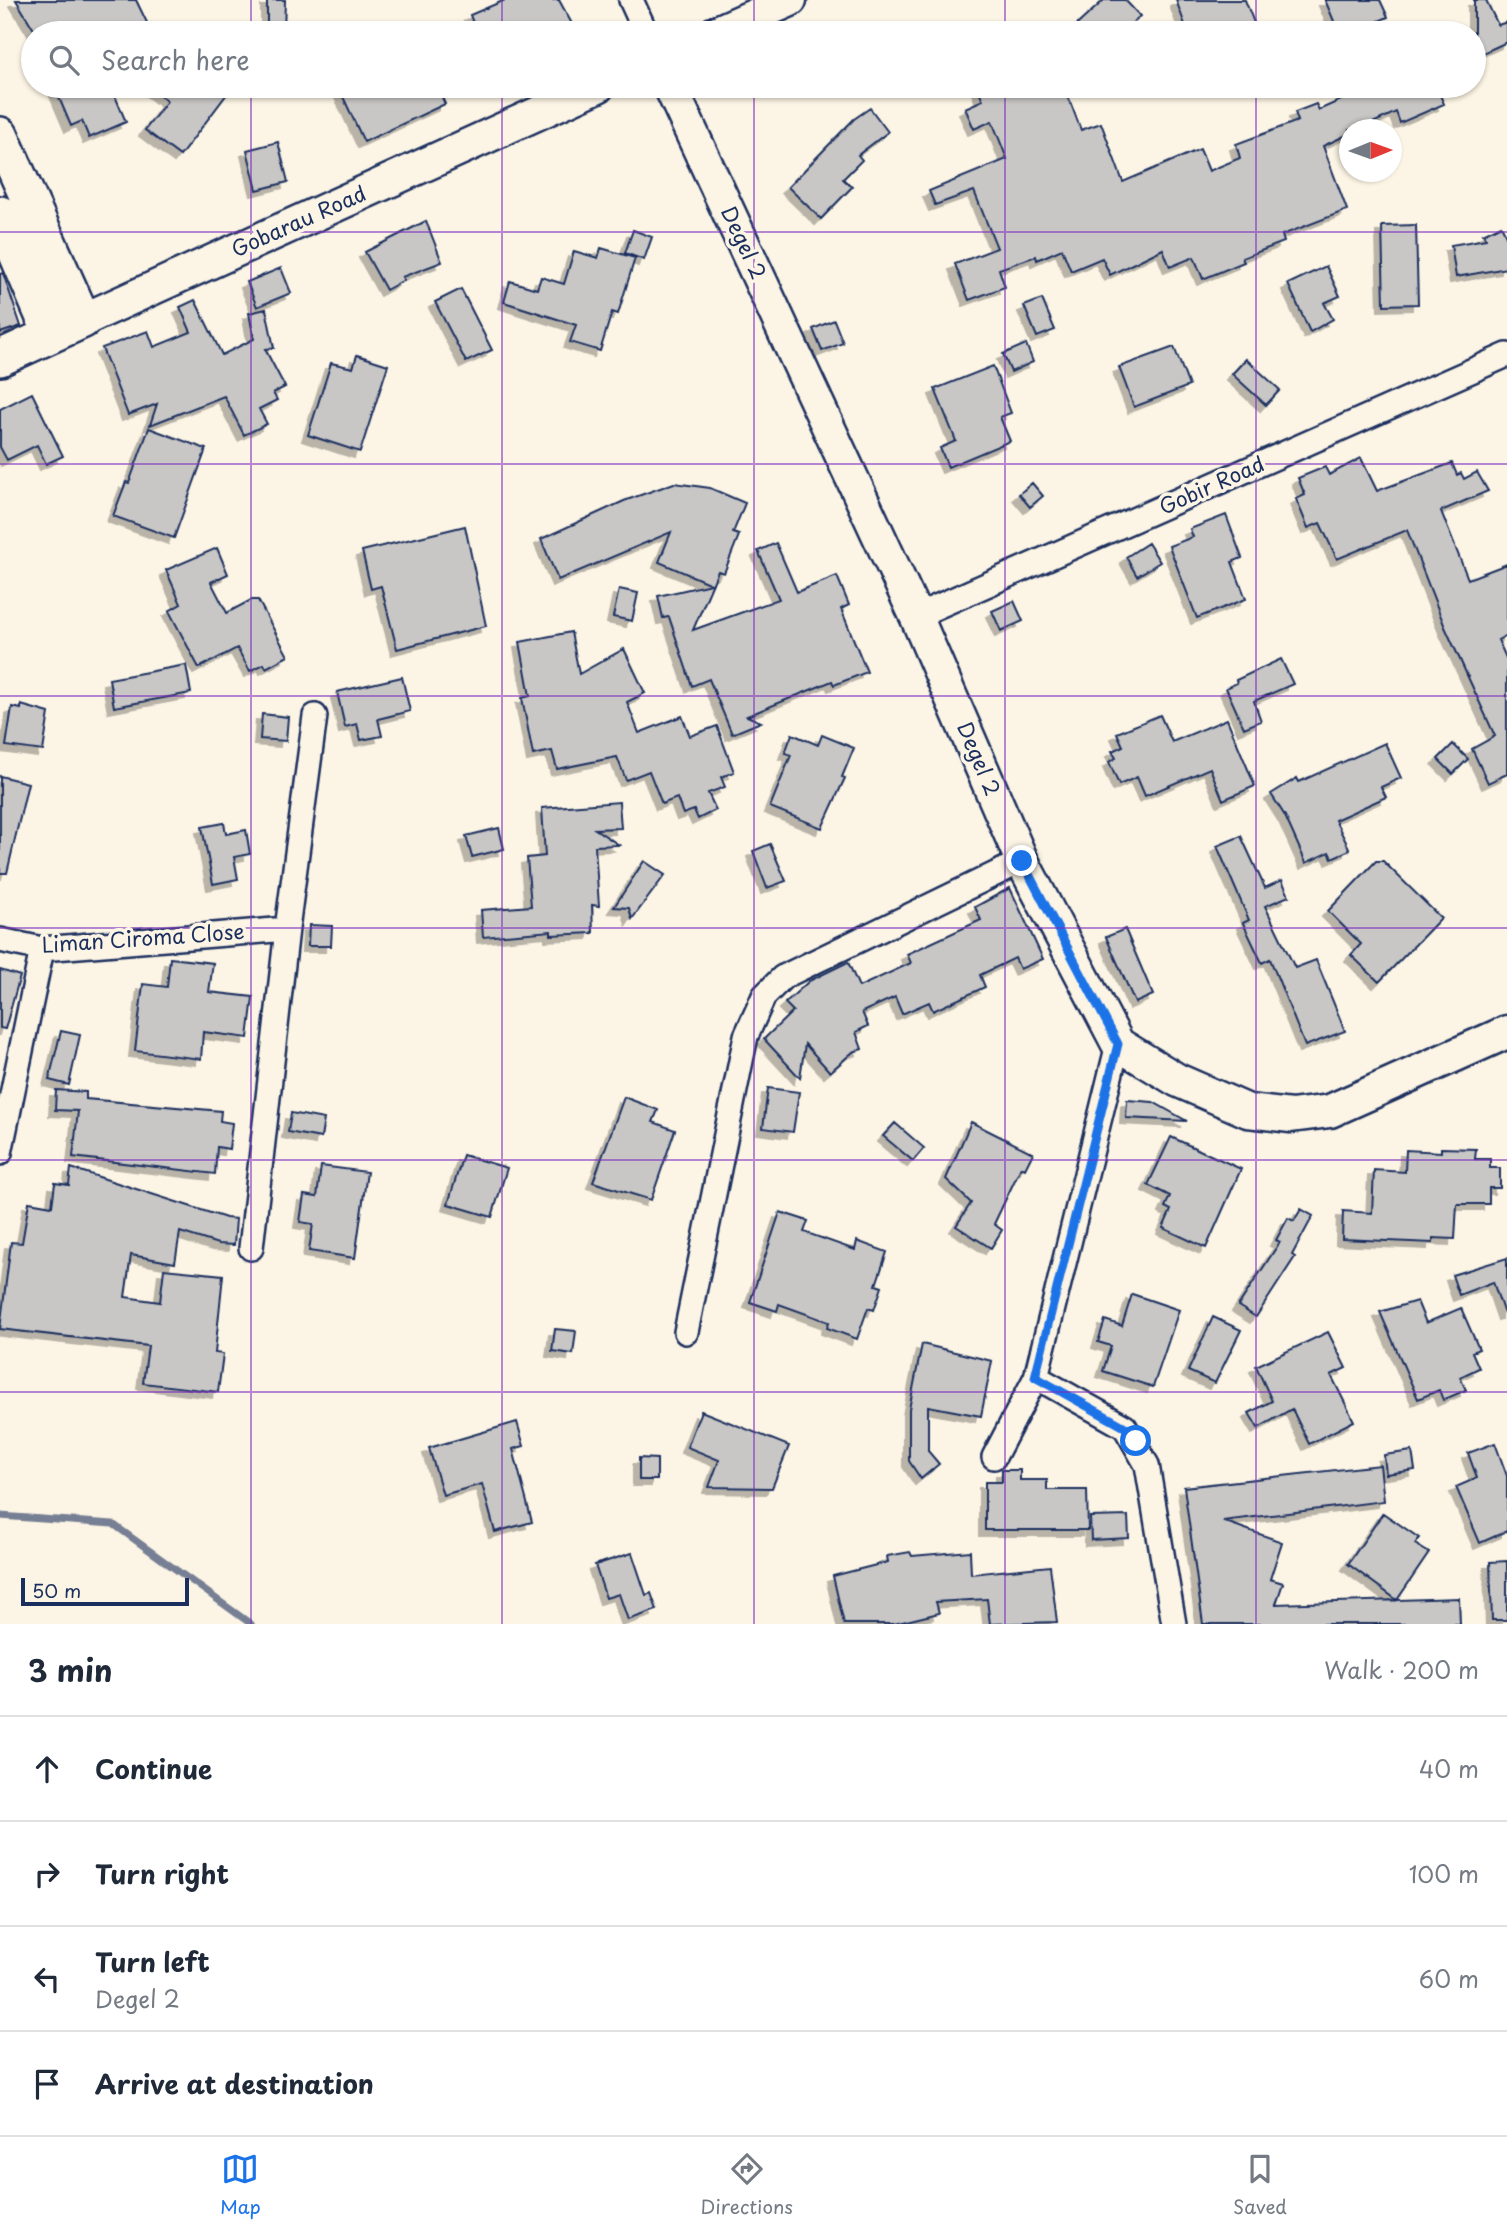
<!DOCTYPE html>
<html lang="en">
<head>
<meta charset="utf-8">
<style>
  :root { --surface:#fff; --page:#f6f6f7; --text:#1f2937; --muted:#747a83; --line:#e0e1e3; --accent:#1a73e8 }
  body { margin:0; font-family:"Playpen Sans",sans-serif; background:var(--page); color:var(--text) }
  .compass { position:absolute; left:1339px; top:119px; width:63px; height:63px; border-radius:50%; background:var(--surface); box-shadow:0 2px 5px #0004; rotate:89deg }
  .scale { position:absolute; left:21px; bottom:18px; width:168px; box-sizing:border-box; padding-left:7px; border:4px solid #1b2f5e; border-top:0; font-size:19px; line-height:24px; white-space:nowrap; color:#1b2f5e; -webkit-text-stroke:5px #fcf5e5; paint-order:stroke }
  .stop { position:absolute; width:21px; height:21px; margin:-16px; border:5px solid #1a73e8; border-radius:50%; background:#fff }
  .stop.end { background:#1a73e8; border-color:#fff; box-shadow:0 2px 7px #0008 }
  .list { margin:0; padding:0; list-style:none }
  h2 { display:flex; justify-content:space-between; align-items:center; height:91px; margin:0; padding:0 28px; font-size:30px }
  h2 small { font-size:23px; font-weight:400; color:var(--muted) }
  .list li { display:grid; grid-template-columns:46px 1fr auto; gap:21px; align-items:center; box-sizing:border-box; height:105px; padding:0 28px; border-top:2px solid var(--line) }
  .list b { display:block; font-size:26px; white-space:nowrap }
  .list p { margin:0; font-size:23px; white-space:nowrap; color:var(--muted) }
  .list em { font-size:23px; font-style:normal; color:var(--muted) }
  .icon { flex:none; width:38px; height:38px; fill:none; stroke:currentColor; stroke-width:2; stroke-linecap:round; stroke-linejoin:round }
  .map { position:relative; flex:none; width:1507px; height:1624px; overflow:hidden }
  .search { position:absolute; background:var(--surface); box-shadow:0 2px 5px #0004; left:21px; right:21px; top:21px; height:77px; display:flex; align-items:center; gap:18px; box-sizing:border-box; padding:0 24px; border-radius:38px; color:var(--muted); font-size:26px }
  .sheet { height:511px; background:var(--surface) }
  nav { display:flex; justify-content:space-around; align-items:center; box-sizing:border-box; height:98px; border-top:2px solid var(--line); background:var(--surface); font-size:19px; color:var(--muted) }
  nav a { display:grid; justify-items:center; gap:4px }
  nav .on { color:var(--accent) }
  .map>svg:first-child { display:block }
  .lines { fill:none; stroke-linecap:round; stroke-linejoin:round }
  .stream { stroke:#767f94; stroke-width:7 }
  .building { fill:#c8c7c6; stroke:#1b2f5e; stroke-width:2; filter:url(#shadow) }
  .street-casing { stroke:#1b2f5e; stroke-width:28 }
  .secondary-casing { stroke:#1b2f5e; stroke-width:37 }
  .primary-casing { stroke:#1b2f5e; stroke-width:40 }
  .street { stroke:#fcf5e5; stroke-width:23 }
  .secondary { stroke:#fcf5e5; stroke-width:32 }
  .primary { stroke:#fcf5e5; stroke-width:35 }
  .route { stroke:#1a73e8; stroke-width:9 }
  .grid { fill:none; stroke:#7b2cbf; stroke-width:2; stroke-opacity:0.55 }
  .labels { text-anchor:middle; stroke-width:7; stroke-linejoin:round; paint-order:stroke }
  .street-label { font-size:21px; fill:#1b2f5e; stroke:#fcf5e5 }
</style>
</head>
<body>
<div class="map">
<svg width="1507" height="1624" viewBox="0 0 1507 1624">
  <defs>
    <filter id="shadow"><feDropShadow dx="-6" dy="6" stdDeviation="0" flood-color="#0004"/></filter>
  </defs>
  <rect width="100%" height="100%" fill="#fcf5e5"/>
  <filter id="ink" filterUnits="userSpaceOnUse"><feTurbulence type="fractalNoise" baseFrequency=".0143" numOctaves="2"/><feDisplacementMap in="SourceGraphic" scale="14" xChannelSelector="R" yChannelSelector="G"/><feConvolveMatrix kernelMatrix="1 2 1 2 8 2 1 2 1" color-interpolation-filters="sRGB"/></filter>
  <g filter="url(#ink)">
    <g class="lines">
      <path class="stream" d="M 0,1516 L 113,1524 L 251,1624"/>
    </g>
    <path class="building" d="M 16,0 L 136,0 L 152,33 L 36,33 Z
      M 267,0 L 285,0 L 284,33 L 267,33 Z
      M 505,0 L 559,0 L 577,33 L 477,33 L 470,15 Z
      M 1104,0 L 1125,0 L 1140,16 L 1122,33 L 1068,33 Z
      M 1176,0 L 1245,0 L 1258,33 L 1188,33 Z
      M 1325,0 L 1380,0 L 1388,17 L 1363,28 L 1365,33 L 1339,33 Z
      M 1474,0 L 1486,0 L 1498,25 L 1507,22 L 1507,42 L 1474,57 Z
      M 54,86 L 111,86 L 126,122 L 89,138 L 82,121 L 71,126 Z
      M 147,86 L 233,86 L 180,156 L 145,130 L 167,101 Z
      M 338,86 L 437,86 L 445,104 L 364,142 Z
      M 977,86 L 1064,86 L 1081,130 L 1101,123 L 1123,182 L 1200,149 L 1209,171 L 1240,158 L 1236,144 L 1298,121 L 1295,112 L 1316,104 L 1319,110 L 1372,86 L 1436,86 L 1444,104 L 1400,123 L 1396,112 L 1358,130 L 1349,130 L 1349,134 L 1323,146 L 1347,210 L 1282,235 L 1284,242 L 1242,258 L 1244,262 L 1203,279 L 1194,257 L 1170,267 L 1163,249 L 1110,275 L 1102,258 L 1071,271 L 1062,249 L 1037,260 L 1036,256 L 999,269 L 1005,287 L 969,300 L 955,264 L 997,248 L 974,191 L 935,205 L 929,191 L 1007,159 L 992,121 L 974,129 L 965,108 L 983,100 Z
      M 870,108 L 888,132 L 858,155 L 862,160 L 843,179 L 852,187 L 821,219 L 788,187 L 854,119 Z
      M 278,142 L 288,182 L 257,190 L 247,150 Z
      M 426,221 L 442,262 L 402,277 L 404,280 L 386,290 L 365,252 Z
      M 1416,225 L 1418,304 L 1384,305 L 1382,226 Z
      M 1501,225 L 1507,238 L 1507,268 L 1456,277 L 1451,245 L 1486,239 L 1483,234 Z
      M 633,230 L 652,237 L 644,260 L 625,253 Z
      M 601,248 L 635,258 L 618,314 L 612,312 L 600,351 L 570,342 L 576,325 L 504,302 L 510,281 L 537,289 L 541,277 L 564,284 L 574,251 L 598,258 Z
      M 1326,266 L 1340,296 L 1324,303 L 1333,319 L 1310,332 L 1288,284 Z
      M 281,268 L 291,293 L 257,307 L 247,282 Z
      M 3,273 L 21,326 L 0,333 L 0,274 Z
      M 461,289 L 492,350 L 466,362 L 435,302 Z
      M 1042,299 L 1055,330 L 1037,337 L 1024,306 Z
      M 195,300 L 222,355 L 254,339 L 249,313 L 266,309 L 274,348 L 265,349 L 285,387 L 273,393 L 277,400 L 259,409 L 267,424 L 244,435 L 224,396 L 150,425 L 157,404 L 128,415 L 102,348 L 148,331 L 154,347 L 191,332 L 180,307 Z
      M 834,320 L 843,343 L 822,351 L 813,329 Z
      M 1026,344 L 1033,362 L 1011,372 L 1003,354 Z
      M 1174,347 L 1189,386 L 1134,407 L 1119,367 Z
      M 357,355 L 388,365 L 360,452 L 308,435 L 331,363 L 353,368 Z
      M 1246,359 L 1280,390 L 1266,405 L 1232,374 Z
      M 993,366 L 1011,413 L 1000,417 L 1010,441 L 948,467 L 940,448 L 956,441 L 935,389 Z
      M 32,393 L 63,456 L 46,464 L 37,445 L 7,460 L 0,447 L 0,409 Z
      M 149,428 L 206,449 L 174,538 L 113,516 L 126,482 L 129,483 Z
      M 1361,458 L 1377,491 L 1452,463 L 1457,475 L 1461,473 L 1464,479 L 1477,472 L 1488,491 L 1441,511 L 1468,579 L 1507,564 L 1507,635 L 1498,640 L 1507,660 L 1507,774 L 1488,783 L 1472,749 L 1495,736 L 1445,627 L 1407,530 L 1337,559 L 1320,523 L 1308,528 L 1296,499 L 1305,495 L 1298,478 L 1325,467 L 1329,475 Z
      M 674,483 L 710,488 L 745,503 L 733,533 L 739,535 L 724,573 L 718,571 L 693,630 L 779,599 L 758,551 L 776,543 L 797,592 L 837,576 L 849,605 L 841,609 L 867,672 L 834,685 L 832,681 L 747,716 L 761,722 L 732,734 L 709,679 L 692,686 L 669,617 L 663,618 L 658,596 L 711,584 L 659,562 L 671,532 L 558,580 L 541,539 L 624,501 Z
      M 1032,483 L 1043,496 L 1030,507 L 1019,494 Z
      M 1226,515 L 1242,558 L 1232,562 L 1246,599 L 1197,618 L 1169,546 L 1193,537 L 1190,529 Z
      M 465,526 L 486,626 L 397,649 L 381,586 L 371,589 L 362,551 Z
      M 1148,543 L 1160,562 L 1137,576 L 1126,557 Z
      M 217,548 L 228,574 L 211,582 L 227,613 L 251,600 L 258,600 L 288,656 L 266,668 L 264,664 L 250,671 L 237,648 L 199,668 L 169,611 L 181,604 L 166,570 Z
      M 619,589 L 638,593 L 632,621 L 613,617 Z
      M 1014,601 L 1023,621 L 1001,631 L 992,611 Z
      M 571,632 L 579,674 L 624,649 L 645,693 L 627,702 L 639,733 L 682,716 L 690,736 L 717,726 L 734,772 L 721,777 L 725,787 L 708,793 L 716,810 L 698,819 L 694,810 L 683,814 L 677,798 L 662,804 L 649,771 L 626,780 L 617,757 L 557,769 L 552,751 L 533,755 L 522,698 L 530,696 L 520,642 Z
      M 1281,659 L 1293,684 L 1254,701 L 1261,721 L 1244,728 L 1226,688 L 1237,683 L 1236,680 Z
      M 186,665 L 191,693 L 114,707 L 109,679 Z
      M 402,677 L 410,711 L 378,719 L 382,736 L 361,740 L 357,724 L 345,727 L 337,692 Z
      M 21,705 L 49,713 L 43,751 L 6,746 L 12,707 L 21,709 Z
      M 262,714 L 288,717 L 286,741 L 260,739 Z
      M 1160,715 L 1172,742 L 1227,719 L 1255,786 L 1223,800 L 1210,768 L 1145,796 L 1137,777 L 1119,785 L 1109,762 L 1116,758 L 1112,751 L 1123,746 L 1117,733 Z
      M 792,734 L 818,745 L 822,735 L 854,748 L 842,777 L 845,778 L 822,828 L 770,807 L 791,755 L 785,753 Z
      M 1385,743 L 1401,778 L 1381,787 L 1386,797 L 1335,820 L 1350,850 L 1332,858 L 1329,852 L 1306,863 L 1285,816 L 1271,794 L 1297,778 L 1299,782 Z
      M 1453,744 L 1468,759 L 1453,774 L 1438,759 Z
      M 0,776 L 28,783 L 7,873 L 0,873 Z
      M 619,802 L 621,828 L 595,829 L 619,845 L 595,846 L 599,906 L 592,905 L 593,933 L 551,935 L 551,931 L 483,937 L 481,910 L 531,906 L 527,858 L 545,856 L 542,808 Z
      M 224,823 L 226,834 L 246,830 L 250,854 L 234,857 L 238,879 L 213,884 L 202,827 Z
      M 499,828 L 504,849 L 472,857 L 466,836 Z
      M 1241,836 L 1265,888 L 1282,880 L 1289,896 L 1265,906 L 1295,968 L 1316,960 L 1345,1031 L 1305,1046 L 1270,959 L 1262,963 L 1243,923 L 1249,920 L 1217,846 Z
      M 770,844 L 786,881 L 767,888 L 753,851 Z
      M 644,861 L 665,875 L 632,919 L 629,908 L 614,907 Z
      M 1376,861 L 1383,861 L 1441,918 L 1379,982 L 1351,955 L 1361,944 L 1328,911 Z
      M 1010,888 L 1043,959 L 1020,969 L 1015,958 L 980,975 L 985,987 L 933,1011 L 929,1002 L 902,1014 L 895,997 L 862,1012 L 868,1026 L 856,1032 L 862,1049 L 853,1052 L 830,1072 L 805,1044 L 800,1078 L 764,1039 L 793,1011 L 785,1003 L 809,981 L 848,962 L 859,987 L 911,963 L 907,954 L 981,920 L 975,907 Z
      M 309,925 L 332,926 L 331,946 L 308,946 Z
      M 1125,929 L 1153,995 L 1135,1003 L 1106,937 Z
      M 170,958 L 213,963 L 209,992 L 253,997 L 248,1038 L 203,1032 L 201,1059 L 135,1051 L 143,984 L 167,987 Z
      M 0,970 L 20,976 L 5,1029 L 0,1028 Z
      M 61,1031 L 80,1035 L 69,1085 L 49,1080 Z
      M 768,1088 L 799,1092 L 793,1132 L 763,1128 Z
      M 56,1090 L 86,1092 L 86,1099 L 221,1111 L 220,1121 L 232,1123 L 229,1149 L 217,1147 L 215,1174 L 73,1157 L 78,1111 L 55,1110 Z
      M 624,1097 L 658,1110 L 653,1122 L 675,1130 L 651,1200 L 593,1182 Z
      M 1127,1100 L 1153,1102 L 1187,1121 L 1126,1118 Z
      M 291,1113 L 324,1119 L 321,1138 L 288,1132 Z
      M 971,1122 L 1033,1153 L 1025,1169 L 1021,1167 L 994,1224 L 1002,1230 L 991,1248 L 956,1226 L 971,1203 L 946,1179 Z
      M 895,1123 L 924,1148 L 913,1161 L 883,1136 Z
      M 1171,1137 L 1241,1169 L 1206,1248 L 1163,1228 L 1171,1210 L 1165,1207 L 1170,1196 L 1148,1185 Z
      M 1441,1148 L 1476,1149 L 1475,1159 L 1490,1159 L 1490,1168 L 1500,1168 L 1500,1188 L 1489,1188 L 1489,1204 L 1457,1204 L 1455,1239 L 1433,1238 L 1433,1243 L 1342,1239 L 1343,1211 L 1372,1213 L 1374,1170 L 1405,1172 L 1406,1150 L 1441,1152 Z
      M 463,1155 L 507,1168 L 492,1217 L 448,1204 Z
      M 321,1166 L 367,1172 L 355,1258 L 309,1251 L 313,1224 L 300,1222 L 304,1195 L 317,1197 Z
      M 71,1168 L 226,1218 L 236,1219 L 234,1245 L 218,1244 L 180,1232 L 175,1263 L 131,1255 L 125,1297 L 160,1302 L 164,1269 L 223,1275 L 215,1353 L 223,1354 L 218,1392 L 143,1383 L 148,1346 L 0,1329 L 11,1242 L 22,1243 L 29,1202 L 52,1206 L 55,1183 L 69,1185 Z
      M 1301,1209 L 1313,1216 L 1292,1255 L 1295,1257 L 1256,1317 L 1238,1306 L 1280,1242 L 1276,1240 L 1288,1218 L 1294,1221 Z
      M 780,1212 L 808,1221 L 804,1232 L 855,1250 L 857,1241 L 887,1252 L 876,1285 L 882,1287 L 874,1310 L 868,1308 L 857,1339 L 827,1328 L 829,1322 L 779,1304 L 777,1311 L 750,1302 Z
      M 1507,1258 L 1507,1313 L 1504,1314 L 1493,1282 L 1459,1295 L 1452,1275 Z
      M 1132,1294 L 1179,1310 L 1153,1387 L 1103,1371 L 1111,1346 L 1098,1342 L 1105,1320 L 1122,1326 Z
      M 1417,1301 L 1426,1323 L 1461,1308 L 1479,1349 L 1472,1352 L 1479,1368 L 1460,1377 L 1466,1390 L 1443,1400 L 1439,1390 L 1418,1399 L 1380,1312 Z
      M 1213,1317 L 1241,1330 L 1215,1383 L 1188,1371 Z
      M 555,1329 L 576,1331 L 573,1354 L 552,1351 Z
      M 1328,1332 L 1346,1368 L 1331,1375 L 1354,1421 L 1309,1444 L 1292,1409 L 1258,1428 L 1249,1413 L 1272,1401 L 1256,1366 Z
      M 922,1344 L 992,1361 L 981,1416 L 928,1406 L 928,1451 L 939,1464 L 921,1479 L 909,1461 L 909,1409 Z
      M 701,1411 L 789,1446 L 772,1488 L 709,1487 L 719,1460 L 687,1447 Z
      M 517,1422 L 524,1446 L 513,1449 L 532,1522 L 495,1532 L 482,1484 L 443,1495 L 429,1448 Z
      M 1495,1443 L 1507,1476 L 1507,1531 L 1480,1543 L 1456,1487 L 1477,1478 L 1468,1453 Z
      M 1412,1451 L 1415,1470 L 1386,1474 L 1384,1455 Z
      M 639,1458 L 657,1459 L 657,1480 L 639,1480 Z
      M 1380,1465 L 1384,1501 L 1223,1521 L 1282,1542 L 1270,1579 L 1283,1583 L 1276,1604 L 1459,1598 L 1460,1624 L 1203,1624 L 1184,1487 Z
      M 1002,1470 L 1020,1470 L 1020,1480 L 1047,1480 L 1047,1490 L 1087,1490 L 1088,1530 L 985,1530 L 985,1482 L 1002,1482 Z
      M 1383,1513 L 1419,1538 L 1415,1544 L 1429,1553 L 1397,1600 L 1348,1564 Z
      M 1128,1516 L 1129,1538 L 1091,1540 L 1090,1517 Z
      M 970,1551 L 971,1574 L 1050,1566 L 1057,1622 L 990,1624 L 987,1599 L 936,1602 L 939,1613 L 894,1624 L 844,1624 L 833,1576 L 888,1562 L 887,1556 L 910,1552 L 912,1556 Z
      M 632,1553 L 646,1595 L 651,1593 L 657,1610 L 628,1620 L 619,1594 L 606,1598 L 595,1565 Z
      M 1507,1561 L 1507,1620 L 1492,1620 L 1490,1562 Z"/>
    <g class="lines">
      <g class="street-casing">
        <path id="street" d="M 631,0 L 646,33
          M 916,616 L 1507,355
          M 0,940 L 42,949 L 287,929
          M 0,1153 L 42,949
          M 251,1248 L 287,929 L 315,716
          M 686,1332 L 746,1036 L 764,996 L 783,977 L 1022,861
          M 1036,1377 L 1125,1427 L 1147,1465 L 1174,1624
          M 994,1457 L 1036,1377 L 1118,1044"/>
      </g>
      <g class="secondary-casing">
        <path id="secondary" d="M 715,33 L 790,0
          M 670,86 L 916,616 L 1022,861 L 1118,1044 L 1177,1080 L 1248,1111 L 1291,1116 L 1330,1111 L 1507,1032
          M 83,320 L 598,86"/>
      </g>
      <g class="primary-casing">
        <path id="primary" d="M 0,135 L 83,320 L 0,358
          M 0,214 L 51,334"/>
      </g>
      <use href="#street" class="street"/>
      <use href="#secondary" class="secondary"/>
      <use href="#primary" class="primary"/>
    </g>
  </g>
  <g class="lines" filter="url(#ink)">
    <path class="route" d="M 1022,861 L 1118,1044 L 1035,1377 L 1125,1427 L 1136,1441"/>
  </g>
  <path class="grid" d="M 251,0 L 251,33M 502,0 L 502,33M 754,0 L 754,33M 1005,0 L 1005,33M 1256,0 L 1256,33M 251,86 L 251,1624M 502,86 L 502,1624M 754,86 L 754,1624M 1005,86 L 1005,1624M 1256,86 L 1256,1624M 0,232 L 1507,232M 0,464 L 1507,464M 0,696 L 1507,696M 0,928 L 1507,928M 0,1160 L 1507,1160M 0,1392 L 1507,1392"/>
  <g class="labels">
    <g class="street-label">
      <text transform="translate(299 222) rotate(-24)" y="7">Gobarau Road</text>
      <text transform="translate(743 243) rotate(65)" y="7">Degel 2</text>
      <text transform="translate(1212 486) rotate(-24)" y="7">Gobir Road</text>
      <text transform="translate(978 759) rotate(67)" y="7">Degel 2</text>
      <text transform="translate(143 939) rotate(-4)" y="7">Liman Ciroma Close</text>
    </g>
  </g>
</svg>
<svg class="compass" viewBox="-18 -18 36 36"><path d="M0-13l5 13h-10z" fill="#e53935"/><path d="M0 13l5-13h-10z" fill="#747a83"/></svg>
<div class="scale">50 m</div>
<div class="stop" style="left:1136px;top:1441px"></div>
<div class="stop end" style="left:1022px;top:861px"></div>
<div class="search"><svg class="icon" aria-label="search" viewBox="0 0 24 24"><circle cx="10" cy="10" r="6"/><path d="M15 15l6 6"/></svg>Search here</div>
</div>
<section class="sheet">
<h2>3 min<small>Walk · 200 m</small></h2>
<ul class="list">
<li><svg class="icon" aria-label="ahead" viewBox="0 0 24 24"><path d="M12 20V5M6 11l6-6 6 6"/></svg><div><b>Continue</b></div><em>40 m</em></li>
<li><svg class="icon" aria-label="right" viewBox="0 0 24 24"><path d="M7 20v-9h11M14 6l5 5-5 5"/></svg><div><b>Turn right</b></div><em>100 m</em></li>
<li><svg class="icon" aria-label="left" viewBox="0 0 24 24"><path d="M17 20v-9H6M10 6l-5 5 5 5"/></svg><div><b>Turn left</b><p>Degel 2</p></div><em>60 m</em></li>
<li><svg class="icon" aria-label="arrive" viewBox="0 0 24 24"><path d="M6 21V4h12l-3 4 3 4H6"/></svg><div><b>Arrive at destination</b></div></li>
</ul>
</section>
<nav>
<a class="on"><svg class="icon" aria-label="map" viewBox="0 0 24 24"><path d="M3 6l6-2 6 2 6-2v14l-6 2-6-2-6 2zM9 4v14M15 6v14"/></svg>Map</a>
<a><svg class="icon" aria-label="directions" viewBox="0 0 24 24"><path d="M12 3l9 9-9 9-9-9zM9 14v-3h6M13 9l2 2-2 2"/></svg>Directions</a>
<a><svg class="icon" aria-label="saved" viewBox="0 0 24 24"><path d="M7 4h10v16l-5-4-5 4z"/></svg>Saved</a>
</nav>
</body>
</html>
